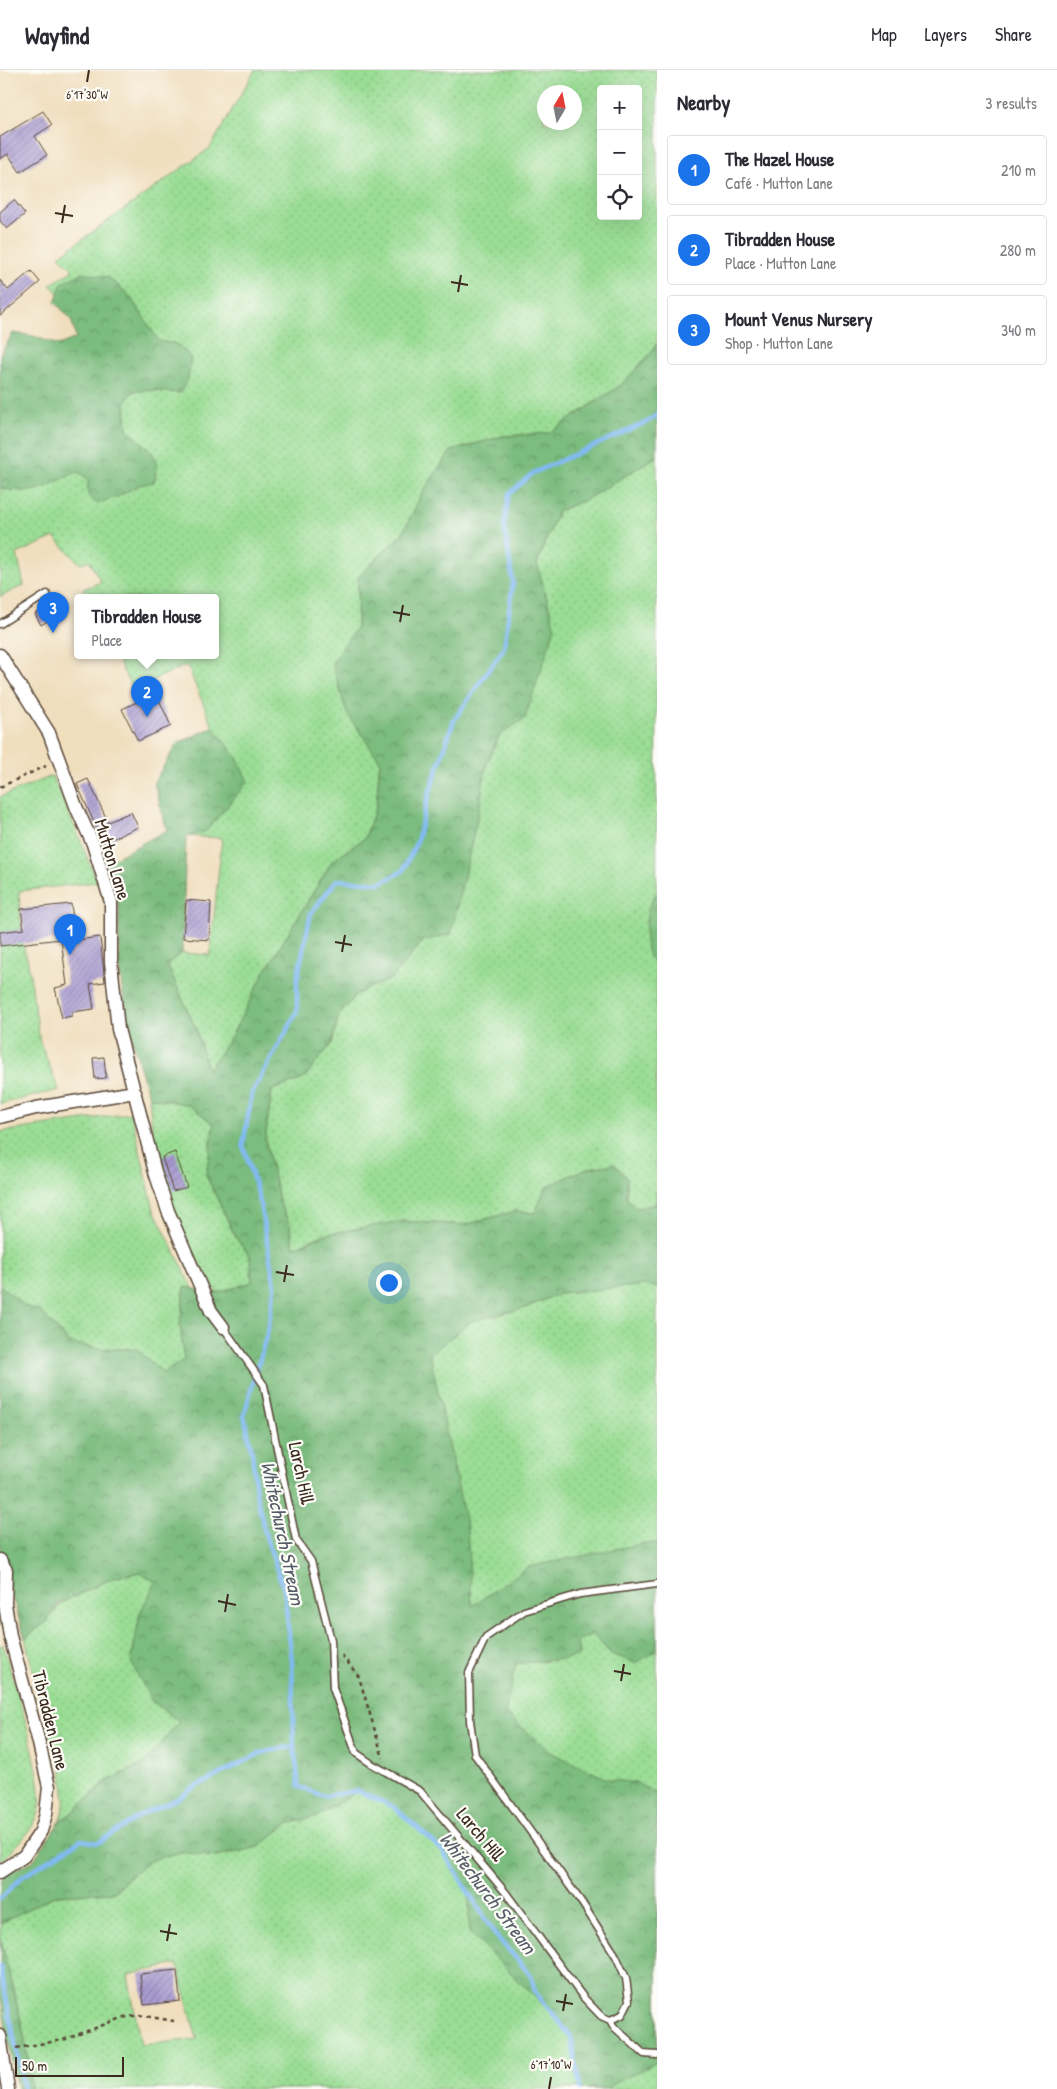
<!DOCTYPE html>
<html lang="en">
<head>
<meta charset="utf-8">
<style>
  :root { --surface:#fff; --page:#f7f7f7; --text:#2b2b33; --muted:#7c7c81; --line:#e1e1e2; --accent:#1a73e8 }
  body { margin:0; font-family:"Patrick Hand",sans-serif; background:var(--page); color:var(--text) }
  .controls { position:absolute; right:15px; top:15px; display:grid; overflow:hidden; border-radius:5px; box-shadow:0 5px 20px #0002 }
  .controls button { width:45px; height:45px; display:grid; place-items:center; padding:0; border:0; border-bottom:1px solid var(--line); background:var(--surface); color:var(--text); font:25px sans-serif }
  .compass { position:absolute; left:537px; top:15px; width:45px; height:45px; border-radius:50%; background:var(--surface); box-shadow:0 5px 20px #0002; rotate:10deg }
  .scale { position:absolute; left:15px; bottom:12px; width:109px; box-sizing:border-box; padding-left:5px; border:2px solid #3b2a1e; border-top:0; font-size:14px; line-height:18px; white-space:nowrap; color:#3b2a1e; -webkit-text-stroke:4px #fdfcf7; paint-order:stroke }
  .you { position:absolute; left:388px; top:1212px; width:18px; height:18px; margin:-12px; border:4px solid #fff; border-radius:50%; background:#1a73e8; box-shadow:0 0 0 8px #1a73e833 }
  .badge { display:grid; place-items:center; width:32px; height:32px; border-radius:50%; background:var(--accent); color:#fff; font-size:16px; font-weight:700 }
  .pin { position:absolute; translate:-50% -41px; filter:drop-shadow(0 1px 2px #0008) }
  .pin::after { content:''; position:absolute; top:26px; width:18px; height:15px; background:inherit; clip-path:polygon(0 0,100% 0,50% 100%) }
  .popup { position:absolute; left:74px; top:524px; width:145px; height:65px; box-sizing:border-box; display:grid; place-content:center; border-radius:5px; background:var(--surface); filter:drop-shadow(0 1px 4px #0005); font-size:16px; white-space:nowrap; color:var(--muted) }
  .popup b { font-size:19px; color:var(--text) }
  .popup::after { content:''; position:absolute; left:50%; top:100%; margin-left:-10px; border:10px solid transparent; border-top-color:var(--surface) }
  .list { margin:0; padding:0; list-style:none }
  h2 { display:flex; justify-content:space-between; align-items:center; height:65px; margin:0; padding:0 20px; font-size:21px }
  h2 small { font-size:16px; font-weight:400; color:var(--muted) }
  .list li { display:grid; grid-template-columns:32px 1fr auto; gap:15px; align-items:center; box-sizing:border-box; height:70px; margin:0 10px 10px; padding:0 10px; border:1px solid var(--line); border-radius:5px }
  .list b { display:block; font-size:19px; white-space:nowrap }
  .list p { margin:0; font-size:16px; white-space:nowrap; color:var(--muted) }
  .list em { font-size:16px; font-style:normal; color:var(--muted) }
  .icon { flex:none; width:28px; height:28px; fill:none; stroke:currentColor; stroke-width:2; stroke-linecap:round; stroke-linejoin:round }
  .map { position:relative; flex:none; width:657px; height:2019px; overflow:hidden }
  header { display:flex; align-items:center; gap:30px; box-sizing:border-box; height:70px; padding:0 25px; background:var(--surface); border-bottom:1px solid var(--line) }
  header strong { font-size:24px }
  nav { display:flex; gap:28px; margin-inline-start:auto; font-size:18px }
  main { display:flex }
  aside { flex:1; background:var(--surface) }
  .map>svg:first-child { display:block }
  .grass { fill:url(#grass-dots); stroke:#6a8459; fill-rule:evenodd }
  .forest { fill:url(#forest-crowns); stroke:#5b734e }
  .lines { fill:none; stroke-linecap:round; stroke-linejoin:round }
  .stream { stroke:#81baf2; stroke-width:4.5 }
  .building { fill:url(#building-hatch) }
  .lane-casing { stroke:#564536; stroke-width:9 }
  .street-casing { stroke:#564536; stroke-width:15 }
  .path { stroke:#564536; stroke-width:2.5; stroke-dasharray:4 4; stroke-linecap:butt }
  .lane { stroke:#fff; stroke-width:6 }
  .street { stroke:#fff; stroke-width:12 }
  .ticks { fill:none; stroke:#3b2a1e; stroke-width:2 }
  .labels { text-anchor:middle; stroke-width:4.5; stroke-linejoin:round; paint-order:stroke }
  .street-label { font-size:19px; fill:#3b2a1e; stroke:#fdfcf7 }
  .water-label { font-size:20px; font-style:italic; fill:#545c68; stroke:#fdfcf7 }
  .ticks-label { font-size:12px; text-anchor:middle; fill:#3b2a1e; stroke:#fdfcf7; stroke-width:4.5; stroke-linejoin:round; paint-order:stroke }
</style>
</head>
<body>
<header>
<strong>Wayfind</strong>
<nav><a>Map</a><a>Layers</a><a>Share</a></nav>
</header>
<main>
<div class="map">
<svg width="657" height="2019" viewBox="0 0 657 2019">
  <defs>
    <pattern id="grass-dots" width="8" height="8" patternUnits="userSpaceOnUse" patternTransform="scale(1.25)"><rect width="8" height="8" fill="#9add94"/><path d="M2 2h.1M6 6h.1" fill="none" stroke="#86be7f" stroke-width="1.8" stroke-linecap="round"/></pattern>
    <pattern id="forest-crowns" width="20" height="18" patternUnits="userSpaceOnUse" patternTransform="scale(1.25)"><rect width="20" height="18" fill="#7bbc7e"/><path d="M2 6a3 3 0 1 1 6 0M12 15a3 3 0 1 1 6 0" fill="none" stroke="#669967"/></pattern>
    <pattern id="building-hatch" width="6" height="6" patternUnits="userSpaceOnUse" patternTransform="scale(1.25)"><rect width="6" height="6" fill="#a99bd1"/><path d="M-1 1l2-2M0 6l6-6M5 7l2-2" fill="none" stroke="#8b7fa9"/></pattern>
  </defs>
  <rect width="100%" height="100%" fill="#fdfcf7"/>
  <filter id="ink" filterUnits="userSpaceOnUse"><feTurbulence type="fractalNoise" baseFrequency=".02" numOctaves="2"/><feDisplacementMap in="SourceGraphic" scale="10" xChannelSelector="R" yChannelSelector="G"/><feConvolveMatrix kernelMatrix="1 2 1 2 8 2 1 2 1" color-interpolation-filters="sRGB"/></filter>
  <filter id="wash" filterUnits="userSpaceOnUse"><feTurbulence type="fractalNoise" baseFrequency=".0096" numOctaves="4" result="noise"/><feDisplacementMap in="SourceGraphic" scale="20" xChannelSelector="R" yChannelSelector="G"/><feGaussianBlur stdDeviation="1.12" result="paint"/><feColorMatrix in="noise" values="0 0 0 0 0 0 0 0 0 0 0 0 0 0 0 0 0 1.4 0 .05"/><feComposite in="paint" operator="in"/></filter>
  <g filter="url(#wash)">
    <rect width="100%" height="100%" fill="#f0debd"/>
    <path class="grass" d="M 255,0 L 657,0 L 657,273 L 651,283 L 621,315 L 549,363 L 503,366 L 451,381 L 424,420 L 402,464 L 358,507 L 357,557 L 333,593 L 347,643 L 380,691 L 376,737 L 365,768 L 333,790 L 263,905 L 231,967 L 208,1001 L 196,959 L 166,894 L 182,883 L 210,885 L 222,768 L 186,766 L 236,686 L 213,657 L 187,595 L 132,619 L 116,586 L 216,586 L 216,528 L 88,528 L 83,519 L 101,512 L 89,490 L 80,494 L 54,467 L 17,484 L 24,515 L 0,527 L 0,345 L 104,270 L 50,215 L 73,200 L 59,186 L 210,78 ZM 601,19 L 638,19 L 638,146 L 601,146 ZM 544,22 L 574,22 L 574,52 L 544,52 Z
      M 657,386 L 656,1134 L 637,1138 L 626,1128 L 627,1109 L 614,1094 L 589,1098 L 567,1107 L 535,1143 L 515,1141 L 465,1155 L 403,1151 L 326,1164 L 294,1177 L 290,1155 L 280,1134 L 265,1069 L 272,1020 L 303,1009 L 332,973 L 339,945 L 356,925 L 366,919 L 391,909 L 423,871 L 468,786 L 478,745 L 486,696 L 499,666 L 525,648 L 544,523 L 537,493 L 558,441 L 587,429 Z
      M 52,706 L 78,764 L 97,812 L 19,821 L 22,872 L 28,892 L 40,972 L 59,1020 L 0,1034 L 0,727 Z
      M 149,1027 L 189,1035 L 214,1054 L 206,1105 L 236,1168 L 250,1186 L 252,1212 L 217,1223 L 184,1169 L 156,1093 Z
      M 131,1043 L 154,1140 L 193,1218 L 185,1218 L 180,1254 L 184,1290 L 163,1303 L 136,1279 L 104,1279 L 69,1273 L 40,1241 L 24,1236 L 0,1215 L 0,1062 Z
      M 657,1181 L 657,2019 L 31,2019 L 29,1993 L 22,1955 L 0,1866 L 0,1853 L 56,1825 L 115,1822 L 126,1810 L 151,1790 L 181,1782 L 215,1787 L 259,1777 L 287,1754 L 226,1268 ZM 177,1894 L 197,1969 L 141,1975 L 128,1905 Z
      M 140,1502 L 156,1512 L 140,1543 L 151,1630 L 179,1652 L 145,1693 L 107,1711 L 73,1742 L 61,1750 L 65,1730 L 61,1695 L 51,1673 L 25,1568 L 45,1553 L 63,1532 L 113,1508 Z
      M 3,1574 C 12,1608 48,1713 39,1742 C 32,1764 14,1777 0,1793 L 0,1576 Z"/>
    <path class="forest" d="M 82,203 L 108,207 L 129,225 L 159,271 L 177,274 L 191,287 L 188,309 L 180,323 L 146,320 L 132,322 L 125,334 L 127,359 C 146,378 163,382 154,412 L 139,415 L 121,425 L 97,434 L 88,425 L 88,409 L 78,402 C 66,406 56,413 45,417 C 32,423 13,421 0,418 L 0,285 L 13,263 L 33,266 L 59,275 L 76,268 L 71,249 L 55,232 L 62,213 Z
      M 657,273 L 657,386 L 587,429 L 558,441 L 537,493 L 555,558 L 525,648 L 499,666 L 486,696 L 478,745 L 451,864 L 423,871 L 391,909 L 366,919 L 356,925 L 339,945 L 332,973 L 303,1009 L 272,1020 L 265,1069 L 280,1134 L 290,1155 L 294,1177 L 326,1164 L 403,1151 L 465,1155 L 515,1141 L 535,1143 L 545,1118 L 567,1107 L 589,1098 L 615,1094 L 627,1109 L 626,1128 L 637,1138 L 656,1134 L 657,1123 L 657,1218 L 647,1215 L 561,1223 L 525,1238 L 472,1251 L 430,1284 L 467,1459 L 472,1536 L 528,1497 L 645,1473 L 657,1473 L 657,1580 L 636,1593 L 611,1584 L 592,1564 L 577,1571 L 579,1585 L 564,1589 L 516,1594 L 505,1643 L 552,1683 L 607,1709 L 637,1713 L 657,1725 L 657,1992 L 613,2014 L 609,2019 L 580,2019 L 571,1966 L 550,1942 L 469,1862 L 469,1823 L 442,1780 L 394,1737 L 358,1721 L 318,1746 L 287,1754 L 259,1777 L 215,1787 L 181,1782 L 151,1790 L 126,1810 L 115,1822 L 56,1825 L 0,1853 L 0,1814 L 3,1805 L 33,1791 L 61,1750 L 73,1742 L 107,1711 L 145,1693 L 179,1652 L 151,1630 L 131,1592 L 140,1543 L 156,1512 L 140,1502 L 113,1508 L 60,1533 L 45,1553 L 25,1568 L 0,1487 L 0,1215 L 24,1236 L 40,1241 L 69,1273 L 104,1279 L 136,1279 L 163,1303 L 184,1290 L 180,1254 L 185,1217 L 217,1223 L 252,1212 L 250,1186 L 236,1168 L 206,1105 L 214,1054 L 189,1035 L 149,1027 L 128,957 L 119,897 L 119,838 L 106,793 L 167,760 L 154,712 L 177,674 L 213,657 L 236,686 L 248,712 L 206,761 L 186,767 L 182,883 L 167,894 L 196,959 L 208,1000 L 231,967 L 263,905 L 333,790 L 365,768 L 376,737 L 380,691 L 347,643 L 332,593 L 357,557 L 358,507 L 402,464 L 424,420 L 451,381 L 503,366 L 549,363 L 621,315 L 651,283 Z
      M 657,823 L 657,896 C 655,893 651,889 649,886 C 643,872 644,834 657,823 Z
      M 0,1866 C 12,1917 28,1967 31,2019 L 17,2019 L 0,1924 Z"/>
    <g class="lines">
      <path class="stream" d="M 0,1829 L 22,1807 L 81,1770 L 98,1773 L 143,1744 L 175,1730 L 193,1718 L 261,1683 L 294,1676
        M 0,1897 L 24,2019
        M 580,2019 L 571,1966 L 535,1922 L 531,1905 L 496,1866 L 442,1780 L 394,1737 L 358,1721 L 324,1726 L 299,1717 L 294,1676 L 292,1591 L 284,1520 L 266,1467 L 256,1423 L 252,1382 L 244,1345 L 268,1260 L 275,1216 L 259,1128 L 243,1075 L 252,1023 L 297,942 L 297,910 L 311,843 L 337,810 L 380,813 L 403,801 L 417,771 L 428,727 L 454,650 L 504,578 L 513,512 L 504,455 L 509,424 L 533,403 L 647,352 L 657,345"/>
    </g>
    <g id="blocks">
      <path class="building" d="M 43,41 L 52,55 L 35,66 L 47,85 L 20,102 L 8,84 L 0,89 L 0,67 Z
        M 14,130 L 25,144 L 7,159 L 0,151 L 0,142 Z
        M 31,201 L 40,212 L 0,246 L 0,210 L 8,220 Z
        M 53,534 L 59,544 L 41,555 L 35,544 Z
        M 156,623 L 171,656 L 138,671 L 122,639 Z
        M 88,709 L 108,752 L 131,742 L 138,757 L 103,773 L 77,714 Z
        M 186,830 L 211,832 L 209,870 L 183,868 Z
        M 71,834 L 76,870 L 100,867 L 105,912 L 90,914 L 94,939 L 72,942 L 72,946 L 62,948 L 55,918 L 67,915 L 61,869 L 0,876 L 0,862 L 24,859 L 21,839 Z
        M 104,987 L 106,1008 L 95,1009 L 93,988 Z
        M 175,1082 L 187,1117 L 173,1121 L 162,1087 Z
        M 177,1900 L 180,1931 L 144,1935 L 140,1904 Z"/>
    </g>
  </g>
  <g filter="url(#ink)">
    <use href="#blocks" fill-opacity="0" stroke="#564536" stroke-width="1"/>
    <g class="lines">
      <g class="lane-casing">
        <path id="lane" d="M 0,554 L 47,524
          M 223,1257 L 264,1315 L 296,1470 L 311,1491 L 331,1570 L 333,1618 L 356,1683 L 372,1694 L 420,1721 L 506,1823 L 583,1927 L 601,1946 L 610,1950 L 622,1945 L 629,1931 L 626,1908 L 616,1886 L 582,1833 L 475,1685 L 470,1651 L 469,1603 L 486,1567 L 524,1541 L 580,1524 L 657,1514
          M 610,1950 L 614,1957 L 644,1984 L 657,1985"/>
      </g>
      <g class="street-casing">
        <path id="street" d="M 0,585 L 49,663 L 77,739 L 93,774 L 111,832 L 111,892 L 118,959 L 155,1102 L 168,1141 L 211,1241 L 223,1257
          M 0,1047 L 36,1038 L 135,1022
          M 0,1490 L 6,1500 L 5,1534 L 10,1566 L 38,1669 L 49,1717 L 46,1744 L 41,1761 L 24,1786 L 0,1802
          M 0,1966 L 8,2019"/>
      </g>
      <path class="path" d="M 0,717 L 46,696
        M 342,1585 L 359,1607 L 383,1688
        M 16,1978 L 63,1970 L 122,1948 L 139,1945 L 174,1951"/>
      <use href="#lane" class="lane"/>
      <use href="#street" class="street"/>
    </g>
  </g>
  <path class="ticks" d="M 87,12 L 89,0M 55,143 L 73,146M 62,153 L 65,135M 451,212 L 468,215M 458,222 L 461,205M 393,542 L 410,545M 400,552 L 403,535M 335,872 L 352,875M 342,882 L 345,865M 276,1202 L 294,1205M 284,1212 L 287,1195M 218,1531 L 236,1535M 225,1542 L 228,1524M 614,1601 L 631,1604M 621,1611 L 624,1594M 160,1861 L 177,1864M 167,1871 L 170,1854M 556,1931 L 573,1934M 563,1941 L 566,1924M 549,2019 L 551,2007"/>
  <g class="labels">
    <g class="street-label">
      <text transform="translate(113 789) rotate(73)" y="7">Mutton Lane</text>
      <text transform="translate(302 1403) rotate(78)" y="7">Larch Hill</text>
      <text transform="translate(51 1650) rotate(76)" y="7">Tibradden Lane</text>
      <text transform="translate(481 1764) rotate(50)" y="7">Larch Hill</text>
    </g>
    <g class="water-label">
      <text transform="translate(283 1463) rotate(78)" y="7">Whitechurch Stream</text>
      <text transform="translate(488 1823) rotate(53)" y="7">Whitechurch Stream</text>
    </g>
  </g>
  <g class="ticks-label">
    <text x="87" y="29">6°17'30"W</text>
    <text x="551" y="1999">6°17'10"W</text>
  </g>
</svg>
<div class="controls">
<button>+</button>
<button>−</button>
<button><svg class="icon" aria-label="locate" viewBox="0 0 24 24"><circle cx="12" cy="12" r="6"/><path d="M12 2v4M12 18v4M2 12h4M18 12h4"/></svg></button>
</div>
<svg class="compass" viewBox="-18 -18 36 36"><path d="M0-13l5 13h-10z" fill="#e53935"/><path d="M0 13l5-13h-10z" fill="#7c7c81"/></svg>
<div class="scale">50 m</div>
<div class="you"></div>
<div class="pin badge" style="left:70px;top:885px">1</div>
<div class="pin badge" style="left:147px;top:647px">2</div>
<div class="popup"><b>Tibradden House</b>Place</div>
<div class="pin badge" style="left:53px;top:563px">3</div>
</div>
<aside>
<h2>Nearby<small>3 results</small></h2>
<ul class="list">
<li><span class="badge">1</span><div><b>The Hazel House</b><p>Café · Mutton Lane</p></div><em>210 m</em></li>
<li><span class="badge">2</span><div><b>Tibradden House</b><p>Place · Mutton Lane</p></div><em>280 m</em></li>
<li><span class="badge">3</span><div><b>Mount Venus Nursery</b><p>Shop · Mutton Lane</p></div><em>340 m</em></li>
</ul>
</aside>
</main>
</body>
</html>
